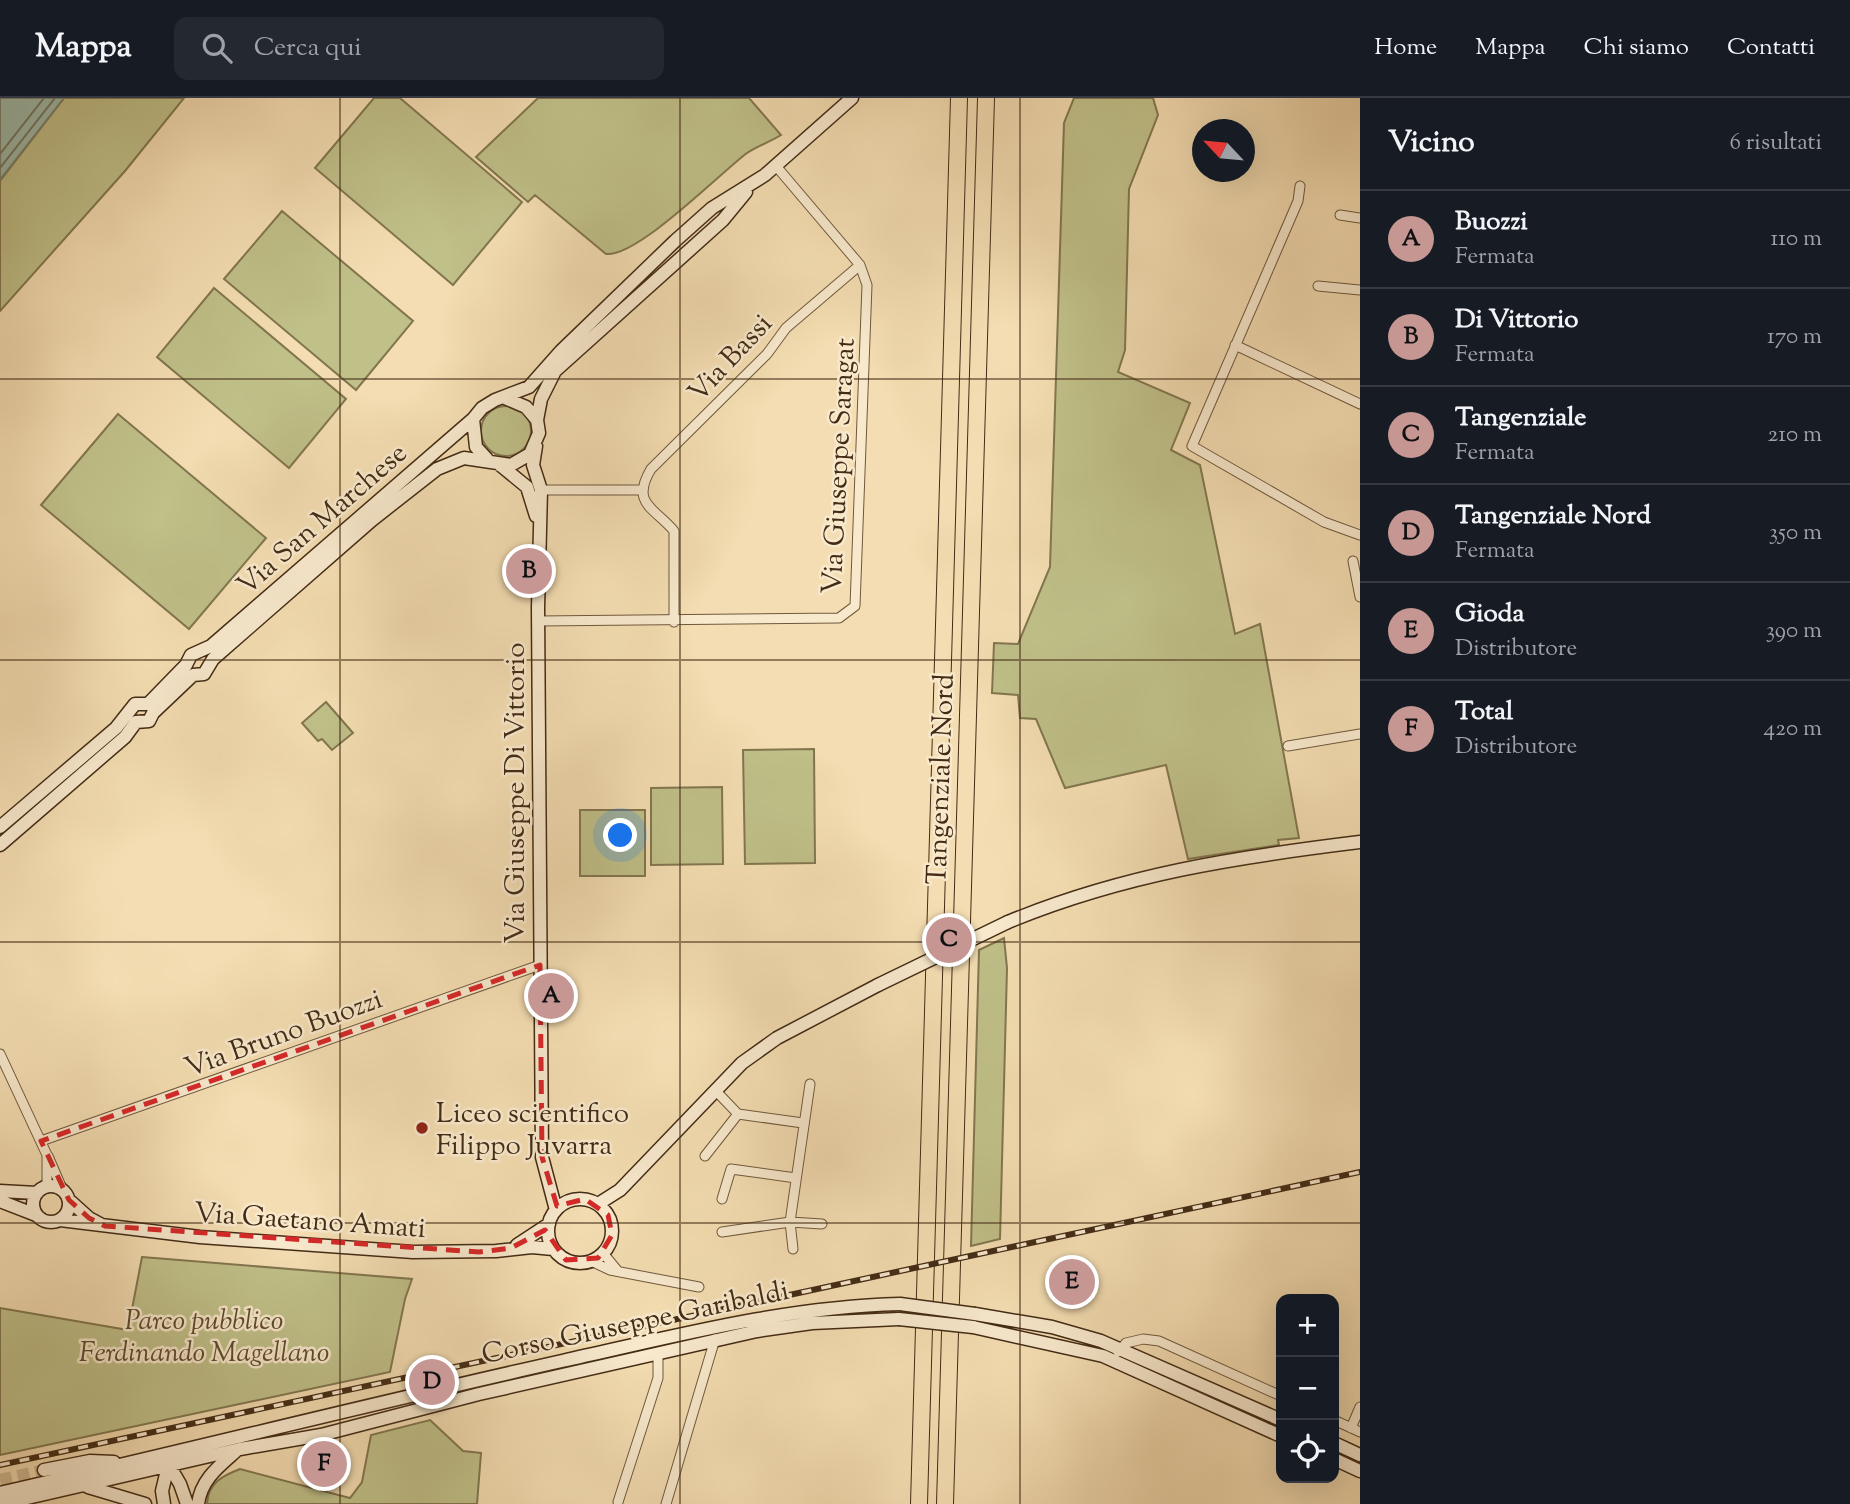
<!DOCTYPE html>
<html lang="it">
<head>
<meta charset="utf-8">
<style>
  :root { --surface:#171b24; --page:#242831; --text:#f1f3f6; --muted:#9ea1a6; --line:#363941; --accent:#c59692 }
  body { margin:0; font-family:"Sorts Mill Goudy",serif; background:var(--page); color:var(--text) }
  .controls { position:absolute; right:21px; bottom:21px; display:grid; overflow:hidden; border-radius:14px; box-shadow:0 7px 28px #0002 }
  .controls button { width:63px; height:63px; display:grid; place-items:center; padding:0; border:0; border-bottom:2px solid var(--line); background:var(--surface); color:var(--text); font:35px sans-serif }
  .compass { position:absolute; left:1192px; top:21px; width:63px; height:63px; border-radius:50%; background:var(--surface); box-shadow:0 7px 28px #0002; rotate:296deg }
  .you { position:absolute; left:621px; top:738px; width:24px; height:24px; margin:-18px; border:5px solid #fff; border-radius:50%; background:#1a73e8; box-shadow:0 0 0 10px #1a73e833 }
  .badge { display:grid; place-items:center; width:46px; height:46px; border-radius:50%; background:var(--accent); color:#111; font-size:23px; font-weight:700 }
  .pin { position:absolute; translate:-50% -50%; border:4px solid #fff; box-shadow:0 2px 7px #0006 }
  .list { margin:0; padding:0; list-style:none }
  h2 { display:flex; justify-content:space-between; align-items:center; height:91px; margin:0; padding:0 28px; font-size:30px }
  h2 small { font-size:23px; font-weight:400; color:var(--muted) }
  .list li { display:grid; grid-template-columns:46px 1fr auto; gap:21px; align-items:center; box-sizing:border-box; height:98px; padding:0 28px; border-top:2px solid var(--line) }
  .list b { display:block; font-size:26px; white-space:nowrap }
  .list p { margin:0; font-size:23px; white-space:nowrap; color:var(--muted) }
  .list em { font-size:23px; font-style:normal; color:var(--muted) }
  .icon { flex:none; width:38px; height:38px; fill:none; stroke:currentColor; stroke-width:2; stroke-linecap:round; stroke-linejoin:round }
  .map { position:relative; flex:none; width:1360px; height:1406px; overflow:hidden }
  header { display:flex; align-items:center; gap:42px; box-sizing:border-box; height:98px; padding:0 35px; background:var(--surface); border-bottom:2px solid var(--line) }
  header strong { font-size:33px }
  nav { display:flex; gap:38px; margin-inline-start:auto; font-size:24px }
  .search { width:490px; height:63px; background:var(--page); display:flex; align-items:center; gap:18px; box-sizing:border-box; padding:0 24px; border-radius:14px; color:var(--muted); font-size:26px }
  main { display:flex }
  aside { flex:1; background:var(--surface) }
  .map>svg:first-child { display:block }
  .green { fill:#c0c089; stroke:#82764f; stroke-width:2 }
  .water { fill:#9cbcad; stroke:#788270; stroke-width:2 }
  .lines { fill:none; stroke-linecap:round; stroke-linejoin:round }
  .shore { stroke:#707461; stroke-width:2 }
  .secondary-tunnel { stroke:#d1b993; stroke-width:12; stroke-dasharray:12 6; stroke-linecap:butt }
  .street-casing { stroke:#6f583c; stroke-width:11 }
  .secondary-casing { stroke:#432b15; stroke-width:15 }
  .highway-casing { stroke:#432b15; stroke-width:18 }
  .street { stroke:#f8e9cd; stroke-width:9 }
  .secondary { stroke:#f8e9cd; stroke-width:12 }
  .highway { stroke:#f4ddb2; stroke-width:16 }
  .rail-casing { stroke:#432b15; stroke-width:6 }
  .rail { stroke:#f8e9cd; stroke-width:3.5; stroke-dasharray:10; stroke-linecap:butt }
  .secondary-bridge-casing { stroke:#432b15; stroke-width:15; stroke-linecap:butt }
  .secondary-bridge { stroke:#f8e9cd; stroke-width:12 }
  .marked { fill:none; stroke:#d62828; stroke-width:5; stroke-dasharray:14 9; stroke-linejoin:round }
  .grid { fill:none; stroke:#432b15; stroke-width:2; stroke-opacity:0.55 }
  .poi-dot { fill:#8f2418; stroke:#f8e9cd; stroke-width:2.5 }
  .labels { text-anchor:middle; stroke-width:5; stroke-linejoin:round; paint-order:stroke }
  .street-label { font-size:28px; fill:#432b15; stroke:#f8e9cd }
  .poi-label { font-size:28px; fill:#432b15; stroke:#f8e9cd; text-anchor:start }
  .park-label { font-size:28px; font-style:italic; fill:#5c492c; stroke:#f8e9cd }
</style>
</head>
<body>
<header>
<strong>Mappa</strong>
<div class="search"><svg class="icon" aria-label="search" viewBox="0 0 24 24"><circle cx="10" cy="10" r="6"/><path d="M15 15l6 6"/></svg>Cerca qui</div>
<nav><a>Home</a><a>Mappa</a><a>Chi siamo</a><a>Contatti</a></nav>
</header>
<main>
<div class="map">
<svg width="1360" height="1406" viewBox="0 0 1360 1406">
  <rect width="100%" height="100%" fill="#f4ddb2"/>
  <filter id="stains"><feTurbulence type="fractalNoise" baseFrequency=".00286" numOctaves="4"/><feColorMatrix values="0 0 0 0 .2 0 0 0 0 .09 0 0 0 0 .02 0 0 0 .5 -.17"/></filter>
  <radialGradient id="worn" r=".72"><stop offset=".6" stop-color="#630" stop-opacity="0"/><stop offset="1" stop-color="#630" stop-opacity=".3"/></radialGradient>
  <path class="green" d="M 64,0 L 184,0 L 125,73 L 0,213 L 0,83 Z
    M 374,0 L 400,0 L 522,104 L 453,187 L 315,70 Z
    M 538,0 L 749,0 L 781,37 C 770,44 757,48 747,55 C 719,76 638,159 606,156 L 535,97 L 528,104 L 476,59 Z
    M 1074,0 L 1153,0 L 1158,17 L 1129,91 L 1125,252 L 1118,274 L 1190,305 L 1171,352 L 1200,367 L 1235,536 L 1260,526 L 1299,740 L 1278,742 L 1279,747 L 1188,761 L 1166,667 L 1065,690 L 1036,621 L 1020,620 L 1018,597 L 992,595 L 994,545 L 1018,546 L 1050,469 L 1064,25 Z
    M 282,113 L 413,223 L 356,292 L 224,181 Z
    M 214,190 L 346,301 L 289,370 L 157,259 Z
    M481 333a25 25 0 1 1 50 0a25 25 0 1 1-50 0Z
    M 118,316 L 266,440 L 189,531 L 41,407 Z
    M 326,604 L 353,635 L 332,652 L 322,641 L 318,643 L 302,625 Z
    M 814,651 L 815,765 L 745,766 L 743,652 Z
    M 722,689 L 723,766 L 651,767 L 651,690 Z
    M 580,712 L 645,712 L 645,778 L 580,778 Z
    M 1004,840 L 1007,870 L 1000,1141 L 971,1148 L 979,852 Z
    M 142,1159 L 412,1181 L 405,1201 L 390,1274 L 0,1357 L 0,1210 L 128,1232 Z
    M 430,1322 L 463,1353 L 481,1355 L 477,1406 L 207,1406 C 208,1385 222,1378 240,1371 L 350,1400 L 362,1384 L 371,1337 Z"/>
  <path class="water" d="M 0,0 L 64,0 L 0,82 Z"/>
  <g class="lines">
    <path class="shore" d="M 0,56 L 44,0
      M 0,70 L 55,0"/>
    <path class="secondary-tunnel" d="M 0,1382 L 44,1372"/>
    <g class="street-casing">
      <path id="street" d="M 1300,88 L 1298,103 L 1192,348 L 1324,424 L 1360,437
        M 1340,117 L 1360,120
        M 1318,188 L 1360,192
        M 1235,247 L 1360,306
        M 541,392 L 642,392
        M 1353,463 L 1360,499
        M 538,523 L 839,520 L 855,508 L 867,187 L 860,167 L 776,68
        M 674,524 L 674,433 C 655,410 630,406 651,371 L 767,256 L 786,230 L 860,167
        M 1288,648 L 1360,636
        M 0,956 L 47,1057 L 47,1088
        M 715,992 L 738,1016 L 803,1025
        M 41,1043 L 540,867
        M 48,1058 L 63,1093
        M 705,1058 L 738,1016
        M 722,1101 L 731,1071 L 796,1080
        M 722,1134 L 790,1124 L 822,1126
        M 793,1151 L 790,1124 L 810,986
        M 603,1155 L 617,1172
        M 591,1163 L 610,1172 L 699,1189
        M 1118,1254 L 1126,1245 L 1143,1241 L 1159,1243 L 1281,1298
        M 1334,1322 L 1360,1334
        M 1351,1330 L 1360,1309
        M 618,1404 L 658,1280 L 658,1255
        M 666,1406 L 715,1241"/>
    </g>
    <g class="secondary-casing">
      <path id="secondary" d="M 505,300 L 526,309 L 537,322
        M 473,321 L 476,349 L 487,361
        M 536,348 L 533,367 L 541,392 L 538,510 L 542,1059 L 556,1112
        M 499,366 L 527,389 L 536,418
        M 193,577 L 204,576 L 213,561 L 372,422 L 437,371 L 464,360 L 511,367 L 530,356 L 539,335 L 537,322 L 541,301 L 555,273 L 723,122 L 746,94
        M 148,606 L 186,567 L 191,557 L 211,548 L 473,321 L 482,310 L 495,302 L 529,289 L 561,253 L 675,143 L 712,110 L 765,77 L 852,0
        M 136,624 L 149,623 L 153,615 L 193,577
        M 0,729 L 116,630 L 135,606 L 148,606
        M 0,747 L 125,639 L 136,624
        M 1008,824 C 1124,776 1237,759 1360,744
        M33 1106a18 18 0 1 1 36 0a18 18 0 1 1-36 0Z
        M 0,1093 L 37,1095
        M548 1133a32 32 0 1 1 64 0a32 32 0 1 1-64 0Z
        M 69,1102 L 89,1120 L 102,1127
        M 0,1103 L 36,1117
        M 598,1106 L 620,1092 L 742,965 L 777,940 L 878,887
        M 60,1122 L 200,1139 L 413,1154 L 496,1153 L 532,1149 L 553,1151
        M 517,1147 L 549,1126
        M 975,1216 L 1052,1229 L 1101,1243 L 1281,1322
        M 973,1229 L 1103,1258 L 1281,1338
        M 1334,1345 L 1360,1357
        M 1334,1361 L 1360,1373
        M 166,1362 L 180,1386 L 187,1406
        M 44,1372 L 90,1363 L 114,1364
        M 88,1389 L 145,1406
        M 0,1395 C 188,1352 374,1305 562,1263 C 676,1238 783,1209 900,1206
        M 1,1406 L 240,1351 L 321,1337 L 479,1296 L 757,1233 L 812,1225 L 899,1221
        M 164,1406 L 162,1393 L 168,1368
        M 198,1406 C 201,1382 218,1369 235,1354"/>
    </g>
    <g class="highway-casing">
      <path id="highway" d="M 919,1406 L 959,0
        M 945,1406 L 986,0"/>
    </g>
    <use href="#street" class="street"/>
    <use href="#secondary" class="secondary"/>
    <use href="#highway" class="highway"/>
    <g class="rail-casing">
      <path id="rail" d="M 0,1367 L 1360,1074"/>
    </g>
    <use href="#rail" class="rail"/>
    <g class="secondary-bridge-casing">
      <path id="secondary-bridge" d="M 878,887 L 1008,824
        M 900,1206 L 975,1216
        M 899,1221 L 973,1229"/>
    </g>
    <use href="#secondary-bridge" class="secondary-bridge"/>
  </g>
  <path class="marked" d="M 540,867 L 542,1059 L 557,1108 L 585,1101 L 608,1117 L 612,1137 L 598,1160 L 566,1162 L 545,1132 L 511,1150 L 479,1154 L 105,1128 L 89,1120 L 69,1102 L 41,1043 Z"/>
  <path class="grid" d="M 340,0 L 340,1406M 680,0 L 680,1406M 1020,0 L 1020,1406M 0,281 L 1360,281M 0,562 L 1360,562M 0,844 L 1360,844M 0,1125 L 1360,1125"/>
  <circle class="poi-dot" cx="422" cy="1030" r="7"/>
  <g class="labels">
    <g class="street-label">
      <text transform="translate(729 259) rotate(-47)" y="10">Via Bassi</text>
      <text transform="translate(837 368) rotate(-87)" y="10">Via Giuseppe Saragat</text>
      <text transform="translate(321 420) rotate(-41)" y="10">Via San Marchese</text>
      <text transform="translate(939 681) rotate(-88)" y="10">Tangenziale Nord</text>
      <text transform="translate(514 695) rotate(-90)" y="10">Via Giuseppe Di Vittorio</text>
      <text transform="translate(283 934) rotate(-20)" y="10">Via Bruno Buozzi</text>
      <text transform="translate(310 1121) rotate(4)" y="10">Via Gaetano Amati</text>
      <text transform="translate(635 1223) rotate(-12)" y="10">Corso Giuseppe Garibaldi</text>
    </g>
    <g class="poi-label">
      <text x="436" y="1024">Liceo scientifico<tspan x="436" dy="32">Filippo Juvarra</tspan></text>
    </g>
    <g class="park-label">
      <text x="204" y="1231">Parco pubblico<tspan x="204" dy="32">Ferdinando Magellano</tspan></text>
    </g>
  </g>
  <rect width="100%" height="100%" filter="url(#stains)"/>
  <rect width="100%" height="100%" fill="url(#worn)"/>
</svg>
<div class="controls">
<button>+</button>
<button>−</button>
<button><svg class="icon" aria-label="locate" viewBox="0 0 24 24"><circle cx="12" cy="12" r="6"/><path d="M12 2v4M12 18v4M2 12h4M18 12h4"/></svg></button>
</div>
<svg class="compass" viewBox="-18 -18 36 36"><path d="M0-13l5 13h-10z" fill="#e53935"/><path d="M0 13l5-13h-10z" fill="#9ea1a6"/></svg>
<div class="you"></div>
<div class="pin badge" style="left:551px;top:898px">A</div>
<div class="pin badge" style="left:529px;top:473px">B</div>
<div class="pin badge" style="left:949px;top:842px">C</div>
<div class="pin badge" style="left:432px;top:1284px">D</div>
<div class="pin badge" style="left:1072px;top:1184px">E</div>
<div class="pin badge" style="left:324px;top:1366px">F</div>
</div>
<aside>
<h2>Vicino<small>6 risultati</small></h2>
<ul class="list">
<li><span class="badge">A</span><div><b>Buozzi</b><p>Fermata</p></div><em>110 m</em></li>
<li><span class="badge">B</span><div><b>Di Vittorio</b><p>Fermata</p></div><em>170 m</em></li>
<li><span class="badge">C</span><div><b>Tangenziale</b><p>Fermata</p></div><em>210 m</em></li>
<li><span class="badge">D</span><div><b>Tangenziale Nord</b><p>Fermata</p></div><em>350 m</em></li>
<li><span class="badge">E</span><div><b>Gioda</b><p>Distributore</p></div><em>390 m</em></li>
<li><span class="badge">F</span><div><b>Total</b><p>Distributore</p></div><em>420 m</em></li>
</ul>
</aside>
</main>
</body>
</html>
